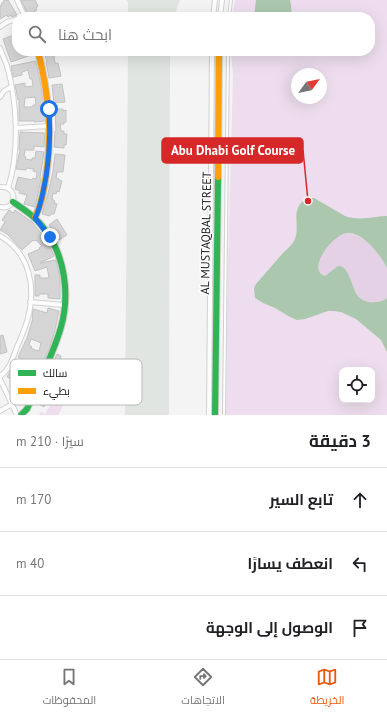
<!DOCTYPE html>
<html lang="ar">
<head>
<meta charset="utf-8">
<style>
  :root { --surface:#fff; --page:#f6f6f6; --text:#202124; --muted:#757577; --line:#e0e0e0; --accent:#ea580c }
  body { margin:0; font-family:"PT Sans",Cairo,sans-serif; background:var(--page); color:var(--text); direction:rtl }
  .controls { position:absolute; right:12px; bottom:12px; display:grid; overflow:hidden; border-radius:8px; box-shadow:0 4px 16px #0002 }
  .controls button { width:36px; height:36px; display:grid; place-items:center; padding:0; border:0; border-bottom:1px solid var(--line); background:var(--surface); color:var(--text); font:20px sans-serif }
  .compass { position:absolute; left:291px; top:68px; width:36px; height:36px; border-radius:50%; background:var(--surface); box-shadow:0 4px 16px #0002; rotate:57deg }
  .stop { position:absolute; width:12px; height:12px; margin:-9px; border:3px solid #1a73e8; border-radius:50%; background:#fff }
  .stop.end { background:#1a73e8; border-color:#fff; box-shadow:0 1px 4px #0008 }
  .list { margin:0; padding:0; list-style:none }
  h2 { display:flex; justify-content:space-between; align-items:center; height:52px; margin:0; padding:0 16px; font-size:17px }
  h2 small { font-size:13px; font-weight:400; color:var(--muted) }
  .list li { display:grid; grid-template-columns:26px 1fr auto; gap:12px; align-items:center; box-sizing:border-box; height:64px; padding:0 16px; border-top:1px solid var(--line) }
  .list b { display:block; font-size:15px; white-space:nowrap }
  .list em { font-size:13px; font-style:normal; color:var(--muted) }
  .icon { flex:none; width:22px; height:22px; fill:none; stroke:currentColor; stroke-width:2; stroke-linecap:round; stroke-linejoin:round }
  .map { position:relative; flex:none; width:387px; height:415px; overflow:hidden; direction:ltr }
  .search { position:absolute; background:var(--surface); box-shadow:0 4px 16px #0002; left:12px; right:12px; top:12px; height:44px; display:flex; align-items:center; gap:10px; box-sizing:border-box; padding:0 14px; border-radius:16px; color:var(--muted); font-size:15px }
  .sheet { height:244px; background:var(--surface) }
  nav { display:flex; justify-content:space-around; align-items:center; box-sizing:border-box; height:56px; border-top:1px solid var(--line); background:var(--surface); font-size:11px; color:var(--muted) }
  nav a { display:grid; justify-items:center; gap:2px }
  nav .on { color:var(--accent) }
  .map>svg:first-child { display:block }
  .built { fill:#e1e5e1 }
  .green { fill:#edddee; fill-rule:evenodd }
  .forest { fill:#e5d1e6 }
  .water { fill:#abc8af }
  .building { fill:#d4d5d4; stroke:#c2c2c2; fill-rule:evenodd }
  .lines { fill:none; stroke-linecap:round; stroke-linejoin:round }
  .lane-casing { stroke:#d0d1d0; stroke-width:4 }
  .street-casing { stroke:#d0d1d0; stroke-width:6 }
  .fast-casing { stroke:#d0d1d0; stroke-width:8 }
  .slow-casing { stroke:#d0d1d0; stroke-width:8 }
  .lane { stroke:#fdfdfd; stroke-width:2 }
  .street { stroke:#fdfdfd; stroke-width:4 }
  .fast { stroke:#30b455; stroke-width:6 }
  .slow { stroke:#ff9f0a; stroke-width:6 }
  .route { stroke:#1a73e8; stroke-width:5 }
  .labels { text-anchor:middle; stroke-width:3; stroke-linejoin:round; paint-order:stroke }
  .street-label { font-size:12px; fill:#151615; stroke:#fff }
  .key { fill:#fff; stroke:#b9b9b9; stroke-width:1 }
  .key-label { font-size:11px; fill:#151615 }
  .leader { fill:none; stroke:#d62828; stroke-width:1.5 }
  .callout-dot { fill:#d62828; stroke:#fff; stroke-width:1.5 }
  .callout { fill:#d62828; stroke:#d62828; stroke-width:1.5 }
  .callout-label { font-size:13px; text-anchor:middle; font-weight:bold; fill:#fff }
</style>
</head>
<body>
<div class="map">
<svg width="387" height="415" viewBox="0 0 387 415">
  <rect width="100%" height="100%" fill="#f3f4f3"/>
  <path class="built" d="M 126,0 L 180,0 L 174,17 L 128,17 L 128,3 Z
    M 128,51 L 170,51 L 169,415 L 125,415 Z"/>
  <path class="green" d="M 235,0 L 387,0 L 387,415 L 226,415 L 227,304 L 233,74 L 231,51 L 370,51 L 370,17 L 232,17 ZM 297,74 L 321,74 L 321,98 L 297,98 ZM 342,370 L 372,370 L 372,400 L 342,400 Z
    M 56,395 L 66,400 L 58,415 L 39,415 L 41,412 L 45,414 Z"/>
  <path class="forest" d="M 347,233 C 365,235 379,252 387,268 L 387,298 C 378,304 368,303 359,297 L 345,269 L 338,266 L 325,276 C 310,271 325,247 332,241 C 336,237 341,235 347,233 Z"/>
  <path class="water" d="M 256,0 L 290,0 L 291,5 L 292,17 L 254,17 Z
    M 307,198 L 314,198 L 345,216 C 356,220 366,218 377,217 C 380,216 384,216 387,216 L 387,268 C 381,255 362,231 347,233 C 332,235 306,270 325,276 L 338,266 C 350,264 352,292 360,298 C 362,300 366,301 369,302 C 375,303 382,302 387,298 L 387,352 L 381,340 L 356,319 L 341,312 L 334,311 L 328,311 L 305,319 L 297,320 L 290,317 L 275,308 L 263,303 L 255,298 L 254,288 L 256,284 C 265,274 274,263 283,253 C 287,249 292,245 294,241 C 302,226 288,210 307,198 Z"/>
  <path class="building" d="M 4,0 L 8,0 L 17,15 L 12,17 L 11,15 L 8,17 L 7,15 L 0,19 L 0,6 L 2,5 L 1,4 L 4,1 Z
    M 21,0 L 35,0 L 38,6 L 36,8 L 37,10 L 28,15 Z
    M 17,34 L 17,51 L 34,51 L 34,54 L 11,62 L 3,39 Z
    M 44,51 L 58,51 L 59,54 L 54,56 L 55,63 L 58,63 L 61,76 L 49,78 L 46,62 L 47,62 Z
    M 36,61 L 41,86 L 44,103 L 44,105 L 40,105 L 41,109 L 44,109 L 45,121 L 34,122 L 34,121 L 19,121 L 19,99 L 18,100 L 15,85 L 25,83 L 25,87 L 33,86 L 32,79 L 30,79 L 28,70 L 22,72 L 22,75 L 13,77 L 11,66 ZM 35,97 L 36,105 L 33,105 L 33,107 L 24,107 L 25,98 Z
    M 62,84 L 65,102 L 54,103 L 52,85 Z
    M 55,109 L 63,109 L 63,111 L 66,110 L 66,122 L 64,122 L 64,124 L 60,124 L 61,131 L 64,131 L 64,134 L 67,134 L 66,145 L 64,145 L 64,148 L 54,147 L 55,131 L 56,131 Z
    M 20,132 L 45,133 L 44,147 L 34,146 L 34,150 L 25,150 L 24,156 L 26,157 L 25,159 L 32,160 L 32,158 L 35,158 L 36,151 L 44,152 L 40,178 L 41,179 L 35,207 L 24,204 L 27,195 L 19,193 L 20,191 L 15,189 L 18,177 L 32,180 L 33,178 L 36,179 L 37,172 L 33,171 L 34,169 L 26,168 L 26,170 L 16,169 L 20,150 L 19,150 Z
    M 55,154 L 65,155 L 63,172 L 57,172 L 56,178 L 59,179 L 59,180 L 62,181 L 59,192 L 57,191 L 56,194 L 53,193 L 52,199 L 55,201 L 54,203 L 57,204 L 54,214 L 51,214 L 50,216 L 42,214 L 47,198 L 53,171 Z
    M 9,210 L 13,213 L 15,210 L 32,222 L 48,242 L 54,256 L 40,263 L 56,260 L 60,278 L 60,299 L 48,298 L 48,294 L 39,294 L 39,296 L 35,296 L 35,275 L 40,275 L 40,278 L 49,278 L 47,267 L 35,271 L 28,254 L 40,249 L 39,248 L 42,246 L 36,240 L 34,241 L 33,240 L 22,250 L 7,234 L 0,230 L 5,222 L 2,220 Z
    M 57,219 L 67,235 L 59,240 L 49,225 Z
    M 48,308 L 59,311 L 55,330 L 50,347 L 37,377 L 32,375 L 30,379 L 35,382 L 26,401 L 17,396 L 18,394 L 16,393 L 21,384 L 7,377 L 15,362 L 24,367 L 22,369 L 28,372 L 33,361 L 27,359 L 26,361 L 18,357 L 27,338 L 33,318 L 32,317 L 33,309 L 47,313 ZM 31,339 L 41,343 L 39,351 L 37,350 L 37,351 L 31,348 L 32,347 L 29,345 Z
    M 3,335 L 7,352 L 0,354 L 0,336 Z
    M 57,354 L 61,356 L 60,358 L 63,360 L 63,362 L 65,362 L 57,382 L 54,382 L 53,384 L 45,381 Z
    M 43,386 L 52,391 L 44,407 L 35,402 Z"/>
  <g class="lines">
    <g class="lane-casing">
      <path id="lane" d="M 229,17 L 231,0
        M 224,415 L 228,51"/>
    </g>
    <g class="street-casing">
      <path id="street" d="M 17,0 L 25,17
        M 213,17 L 215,0
        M 220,17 L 222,0
        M 0,27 L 7,22 L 17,19
        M 0,48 C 2,54 5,60 7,66 C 17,101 20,152 8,188
        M 0,97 L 4,91 L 11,87
        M 16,128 L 50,126
        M 0,187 C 18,185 18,211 0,207
        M 0,236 C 30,253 36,287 28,318 C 25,328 21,338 17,347 C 13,357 10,370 0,376
        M 30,302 L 64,305
        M 0,379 L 17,415
        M 0,411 L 12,404
        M 209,415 L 212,51"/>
    </g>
    <g class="fast-casing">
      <path id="fast" d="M 13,202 C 25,210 37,218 45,230 C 65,256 70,295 61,327 C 53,355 39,382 27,409 L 21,415
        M 215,415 L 218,177"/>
    </g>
    <g class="slow-casing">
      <path id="slow" d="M 218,177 L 219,51
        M 35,217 C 41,206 43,194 45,182 C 53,136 49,95 38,51"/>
    </g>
    <use href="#lane" class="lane"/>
    <use href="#street" class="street"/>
    <use href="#fast" class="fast"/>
    <use href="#slow" class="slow"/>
  </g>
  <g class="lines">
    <path class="route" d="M 49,109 C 51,139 49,168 42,197 C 40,204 39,211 35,218 L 50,237"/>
  </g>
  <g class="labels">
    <g class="street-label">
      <text transform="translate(206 233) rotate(-89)" y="4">AL MUSTAQBAL STREET</text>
    </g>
  </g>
  <rect x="10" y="359" width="132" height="46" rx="6" class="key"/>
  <rect x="18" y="370" width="18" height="6" fill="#30b455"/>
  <rect x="18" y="388" width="18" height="6" fill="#ff9f0a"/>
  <g class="key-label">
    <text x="43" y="377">سالك</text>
    <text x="43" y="395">بطيء</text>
  </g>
  <path class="leader" d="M308 201L303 150"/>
  <circle class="callout-dot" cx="308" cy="201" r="4"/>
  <rect class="callout" x="162" y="138" width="141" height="25" rx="4"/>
  <g class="callout-label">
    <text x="233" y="155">Abu Dhabi Golf Course</text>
  </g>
</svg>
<div class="controls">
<button><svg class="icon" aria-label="locate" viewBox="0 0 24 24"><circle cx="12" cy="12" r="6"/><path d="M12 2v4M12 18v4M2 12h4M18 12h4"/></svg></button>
</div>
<svg class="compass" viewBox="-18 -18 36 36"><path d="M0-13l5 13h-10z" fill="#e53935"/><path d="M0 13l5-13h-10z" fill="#757577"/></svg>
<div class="stop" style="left:49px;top:109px"></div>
<div class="stop end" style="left:50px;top:237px"></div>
<div class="search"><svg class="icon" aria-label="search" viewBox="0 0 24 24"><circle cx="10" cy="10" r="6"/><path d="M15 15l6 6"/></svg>ابحث هنا</div>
</div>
<section class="sheet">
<h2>3 دقيقة<small>سيرًا · 210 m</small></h2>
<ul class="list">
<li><svg class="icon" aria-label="ahead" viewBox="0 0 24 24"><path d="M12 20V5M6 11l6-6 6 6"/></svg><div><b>تابع السير</b></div><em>170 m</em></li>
<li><svg class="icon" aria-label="left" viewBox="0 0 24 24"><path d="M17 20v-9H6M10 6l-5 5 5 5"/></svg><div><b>انعطف يسارًا</b></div><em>40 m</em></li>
<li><svg class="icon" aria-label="arrive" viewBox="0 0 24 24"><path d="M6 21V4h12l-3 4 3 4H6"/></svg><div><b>الوصول إلى الوجهة</b></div></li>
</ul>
</section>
<nav>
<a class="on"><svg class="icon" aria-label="map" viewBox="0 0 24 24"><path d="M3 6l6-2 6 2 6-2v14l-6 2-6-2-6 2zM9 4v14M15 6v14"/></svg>الخريطة</a>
<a><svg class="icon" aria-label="directions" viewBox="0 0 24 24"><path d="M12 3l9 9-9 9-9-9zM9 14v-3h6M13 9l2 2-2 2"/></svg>الاتجاهات</a>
<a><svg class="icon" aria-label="saved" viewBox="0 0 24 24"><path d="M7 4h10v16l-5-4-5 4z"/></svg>المحفوظات</a>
</nav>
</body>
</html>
